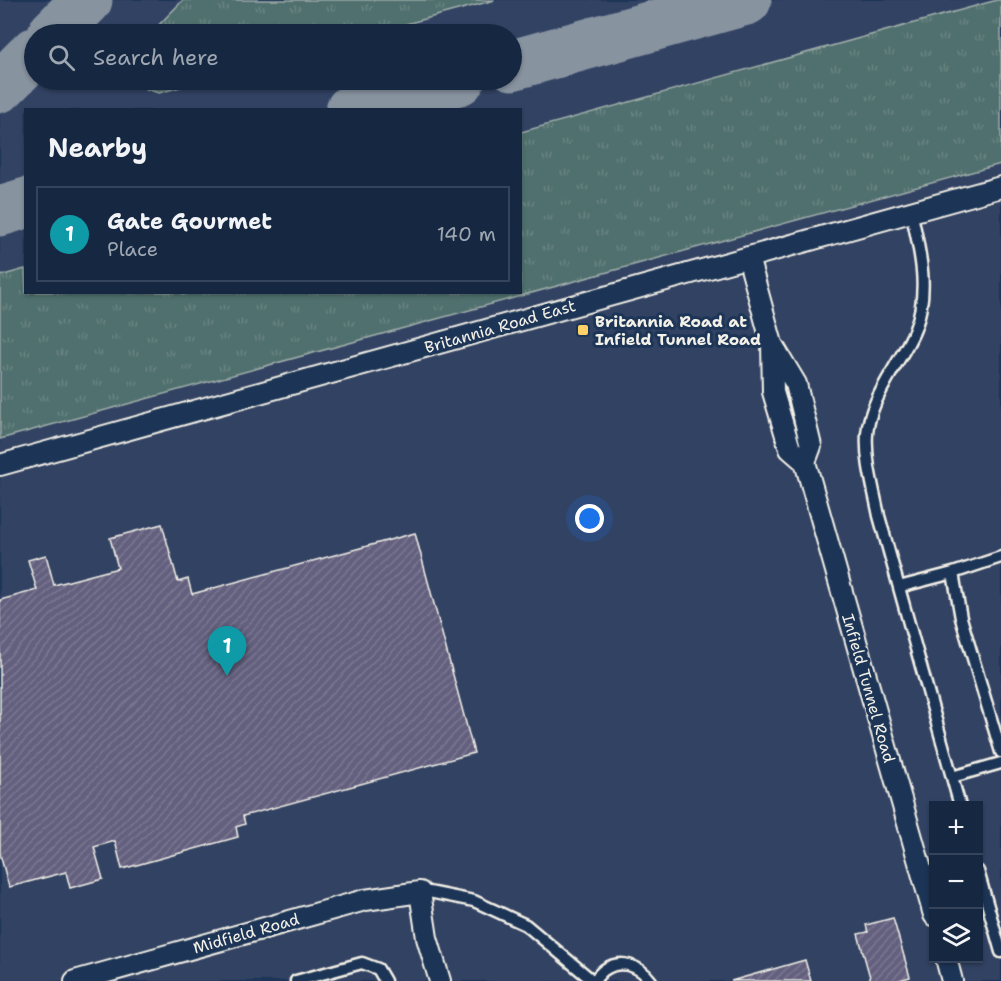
<!DOCTYPE html>
<html lang="en">
<head>
<meta charset="utf-8">
<style>
  :root { --surface:#162841; --page:#23344c; --text:#f1f3f6; --muted:#9ea6b1; --line:#35445a; --accent:#ea580c }
  body { margin:0; font-family:"Shantell Sans",sans-serif; background:var(--page); color:var(--text) }
  .controls { position:absolute; right:18px; bottom:18px; display:grid; overflow:hidden; border-radius:0px; box-shadow:0 2px 4px #0004 }
  .controls button { width:54px; height:54px; display:grid; place-items:center; padding:0; border:0; border-bottom:2px solid var(--line); background:var(--surface); color:var(--text); font:30px sans-serif }
  .you { position:absolute; left:590px; top:519px; width:21px; height:21px; margin:-15px; border:4px solid #fff; border-radius:50%; background:#1a73e8; box-shadow:0 0 0 9px #1a73e833 }
  .badge { display:grid; place-items:center; width:39px; height:39px; border-radius:50%; background:var(--accent); color:#fff; font-size:20px; font-weight:700 }
  .pin { position:absolute; translate:-50% -50px; filter:drop-shadow(0 2px 3px #0008) }
  .pin::after { content:''; position:absolute; top:32px; width:21px; height:18px; background:inherit; clip-path:polygon(0 0,100% 0,50% 100%) }
  .list { margin:0; padding:0; list-style:none }
  h2 { display:flex; justify-content:space-between; align-items:center; height:78px; margin:0; padding:0 24px; font-size:26px }
  h2 small { font-size:20px; font-weight:400; color:var(--muted) }
  .list li { display:grid; grid-template-columns:39px 1fr auto; gap:18px; align-items:center; box-sizing:border-box; height:96px; margin:0 12px 12px; padding:0 12px; border:2px solid var(--line); border-radius:0px }
  .list b { display:block; font-size:22px; white-space:nowrap }
  .list p { margin:0; font-size:20px; white-space:nowrap; color:var(--muted) }
  .list em { font-size:20px; font-style:normal; color:var(--muted) }
  .icon { flex:none; width:33px; height:33px; fill:none; stroke:currentColor; stroke-width:2; stroke-linecap:round; stroke-linejoin:round }
  .map { position:relative; flex:none; width:1001px; height:981px; overflow:hidden }
  .search { position:absolute; background:var(--surface); box-shadow:0 2px 4px #0004; left:24px; top:24px; width:498px; height:66px; display:flex; align-items:center; gap:15px; box-sizing:border-box; padding:0 21px; border-radius:33px; color:var(--muted); font-size:22px }
  .panel { position:absolute; background:var(--surface); box-shadow:0 2px 4px #0004; left:24px; top:108px; width:498px; height:186px; border-radius:0px }
  .map>svg:first-child { display:block }
  .built { fill:#324263; fill-rule:evenodd }
  .grass { fill:url(#grass-tufts); stroke:#a2b0ab; stroke-width:1.5 }
  .lines { fill:none; stroke-linecap:round; stroke-linejoin:round }
  .taxiway { stroke:#8893a0; stroke-width:51 }
  .building { fill:url(#building-hatch); stroke:#f4f1e8; stroke-width:1.5 }
  .lane-casing { stroke:#f4f1e8; stroke-width:15 }
  .street-casing { stroke:#f4f1e8; stroke-width:24 }
  .lane { stroke:#1d3557; stroke-width:10 }
  .street { stroke:#1d3557; stroke-width:20 }
  .poi-dot { fill:#ffd166; stroke:#1d3557; stroke-width:2 }
  .labels { text-anchor:middle; stroke-width:6; stroke-linejoin:round; paint-order:stroke }
  .poi-label { font-size:16px; font-weight:bold; fill:#f4f1e8; stroke:#1d3557; text-anchor:start }
  .street-label { font-size:16px; fill:#f4f1e8; stroke:#1d3557 }
</style>
</head>
<body>
<div class="map">
<svg width="1001" height="981" viewBox="0 0 1001 981">
  <defs>
    <pattern id="grass-tufts" width="24" height="20" patternUnits="userSpaceOnUse" patternTransform="scale(1.5)"><rect width="24" height="20" fill="#506f6e"/><path d="M3 7l-1-3M5 7V3M7 7l1-3M15 17l-1-3M17 17v-4M19 17l1-3" fill="none" stroke="#6a8483"/></pattern>
    <pattern id="building-hatch" width="6" height="6" patternUnits="userSpaceOnUse" patternTransform="scale(1.5)"><rect width="6" height="6" fill="#64607f"/><path d="M-1 1l2-2M0 6l6-6M5 7l2-2" fill="none" stroke="#7b7791"/></pattern>
  </defs>
  <rect width="100%" height="100%" fill="#1d3557"/>
  <filter id="ink" filterUnits="userSpaceOnUse"><feTurbulence type="fractalNoise" baseFrequency=".0167" numOctaves="2"/><feDisplacementMap in="SourceGraphic" scale="12" xChannelSelector="R" yChannelSelector="G"/><feConvolveMatrix kernelMatrix="1 2 1 2 8 2 1 2 1" color-interpolation-filters="sRGB"/></filter>
  <g filter="url(#ink)">
    <path class="built" d="M 0,0 L 1001,0 L 1001,981 L 0,981 ZM 34,34 L 512,34 L 512,80 L 34,80 ZM 26,110 L 520,110 L 520,292 L 26,292 ZM 934,806 L 978,806 L 978,958 L 934,958 Z"/>
    <path class="grass" d="M 183,0 L 495,0 L 369,34 L 150,34 Z
      M 997,0 L 1001,0 L 1001,164 L 0,439 L 0,276 L 25,269 L 26,292 L 181,292 L 183,295 L 194,292 L 520,292 L 521,132 Z
      M 137,80 L 205,80 L 159,93 L 146,89 Z"/>
    <g class="lines">
      <path class="taxiway" d="M 53,34 L 87,0
        M 512,65 L 746,0
        M 0,87 L 34,53
        M 351,110 L 459,80
        M 0,211 L 26,203"/>
    </g>
    <path class="building" d="M 162,524 L 178,582 L 188,579 L 192,594 L 415,533 L 474,753 L 243,816 L 245,824 L 236,827 L 238,837 L 122,869 L 115,841 L 94,847 L 103,879 L 70,888 L 66,872 L 9,887 L 0,854 L 0,600 L 37,590 L 28,560 L 46,555 L 54,585 L 118,568 L 110,538 Z
      M 893,918 L 910,977 L 896,981 L 871,981 L 858,934 L 868,932 L 866,925 Z
      M 805,960 L 811,981 L 731,981 Z"/>
    <g class="lines">
      <g class="lane-casing">
        <path id="lane" d="M 911,211 C 920,251 930,290 915,329 C 910,342 902,354 895,366 C 883,387 869,409 867,434 C 865,460 874,490 879,516 L 960,806
          M 953,573 L 961,618 L 1001,752
          M 899,587 L 953,573 L 1001,557
          M 952,777 L 1001,763
          M 978,871 L 1001,952
          M 420,892 L 429,892 L 474,901 L 526,925 L 593,981
          M 296,981 L 362,963 L 378,969 L 385,981
          M 594,981 C 597,977 600,973 604,970 C 621,958 640,966 651,981"/>
      </g>
      <g class="street-casing">
        <path id="street" d="M 748,257 L 772,344 L 796,384 L 811,446 L 805,462
          M 772,344 L 773,392 L 790,449 L 805,462 L 934,915
          M 0,465 L 1001,187
          M 946,958 L 952,981
          M 75,981 L 365,900 L 420,892 L 427,938 L 440,981"/>
      </g>
      <use href="#lane" class="lane"/>
      <use href="#street" class="street"/>
    </g>
  </g>
  <rect class="poi-dot" x="577" y="324" width="12" height="12" rx="3"/>
  <g class="labels">
    <g class="poi-label">
      <text x="595" y="327">Britannia Road at<tspan x="595" dy="18">Infield Tunnel Road</tspan></text>
    </g>
    <g class="street-label">
      <text transform="translate(500 326) rotate(-16)" y="6">Britannia Road East</text>
      <text transform="translate(869 688) rotate(74)" y="6">Infield Tunnel Road</text>
      <text transform="translate(246 933) rotate(-16)" y="6">Midfield Road</text>
    </g>
  </g>
</svg>
<div class="controls">
<button>+</button>
<button>−</button>
<button><svg class="icon" aria-label="layers" viewBox="0 0 24 24"><path d="M12 4l9 5-9 5-9-5zM3 14l9 5 9-5"/></svg></button>
</div>
<div class="you"></div>
<div class="pin badge" style="left:227px;top:676px;background:#0f9aa8">1</div>
<div class="search"><svg class="icon" aria-label="search" viewBox="0 0 24 24"><circle cx="10" cy="10" r="6"/><path d="M15 15l6 6"/></svg>Search here</div>
<section class="panel">
<h2>Nearby<small></small></h2>
<ul class="list">
<li><span class="badge" style="background:#0f9aa8">1</span><div><b>Gate Gourmet</b><p>Place</p></div><em>140 m</em></li>
</ul>
</section>
</div>
</body>
</html>
